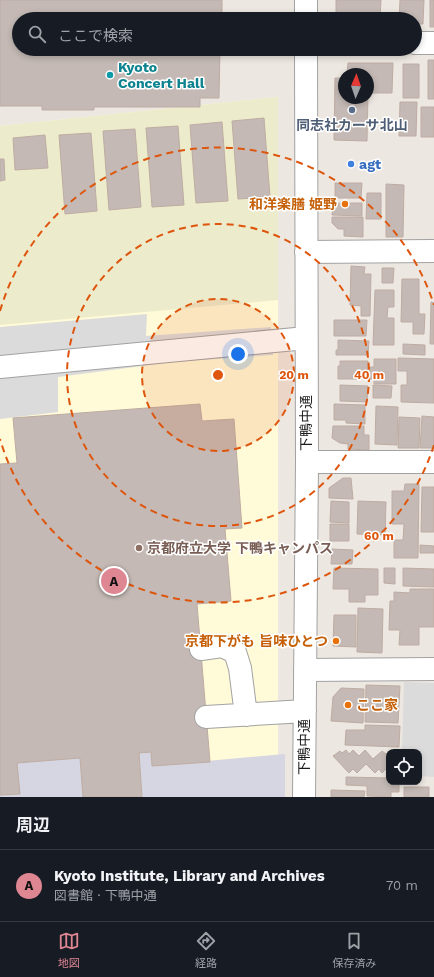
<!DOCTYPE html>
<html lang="ja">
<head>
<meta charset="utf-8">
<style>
  :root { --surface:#171b24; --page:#242831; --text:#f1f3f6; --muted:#9ea1a6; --line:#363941; --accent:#de8692 }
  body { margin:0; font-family:"Work Sans","Noto Sans JP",sans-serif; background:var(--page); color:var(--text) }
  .controls { position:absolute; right:12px; bottom:12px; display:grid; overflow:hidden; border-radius:8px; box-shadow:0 2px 6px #0003 }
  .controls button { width:36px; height:36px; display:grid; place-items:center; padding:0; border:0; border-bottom:1px solid var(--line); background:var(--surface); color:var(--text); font:20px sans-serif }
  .compass { position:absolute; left:338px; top:68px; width:36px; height:36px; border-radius:50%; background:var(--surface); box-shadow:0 2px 6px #0003; rotate:2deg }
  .you { position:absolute; left:238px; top:354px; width:14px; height:14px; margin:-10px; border:3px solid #fff; border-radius:50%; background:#1a73e8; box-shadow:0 0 0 6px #1a73e833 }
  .badge { display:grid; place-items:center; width:26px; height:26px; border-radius:50%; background:var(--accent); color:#111; font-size:13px; font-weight:700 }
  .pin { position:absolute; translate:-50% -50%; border:2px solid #fff; box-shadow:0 1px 4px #0006 }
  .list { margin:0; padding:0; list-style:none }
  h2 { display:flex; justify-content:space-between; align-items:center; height:52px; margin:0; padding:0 16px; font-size:17px }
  h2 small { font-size:13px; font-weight:400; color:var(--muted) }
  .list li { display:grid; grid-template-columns:26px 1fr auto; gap:12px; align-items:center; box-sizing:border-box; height:72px; padding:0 16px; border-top:1px solid var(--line) }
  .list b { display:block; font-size:15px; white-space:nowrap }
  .list p { margin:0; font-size:13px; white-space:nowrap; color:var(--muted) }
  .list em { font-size:13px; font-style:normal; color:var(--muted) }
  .icon { flex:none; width:22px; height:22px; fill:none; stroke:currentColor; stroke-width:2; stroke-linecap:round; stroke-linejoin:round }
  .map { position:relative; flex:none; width:434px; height:797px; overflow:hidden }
  .search { position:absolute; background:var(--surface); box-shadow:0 2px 6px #0003; left:12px; right:12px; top:12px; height:44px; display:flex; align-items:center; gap:10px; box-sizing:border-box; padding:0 14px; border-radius:22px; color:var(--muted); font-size:15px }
  .sheet { height:124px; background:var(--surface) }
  nav { display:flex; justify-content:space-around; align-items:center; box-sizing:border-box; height:56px; border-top:1px solid var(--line); background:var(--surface); font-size:11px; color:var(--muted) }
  nav a { display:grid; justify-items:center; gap:2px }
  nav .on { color:var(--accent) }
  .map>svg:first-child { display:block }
  .education { fill:#fffad8 }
  .farmland { fill:#ecebcb }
  .parking { fill:#dbdbdb }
  .plaza { fill:#d5d6e2 }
  .building { fill:#c4b9b4; stroke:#beaca3 }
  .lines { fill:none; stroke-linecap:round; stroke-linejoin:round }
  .minor-casing { stroke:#a2a2a2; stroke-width:24 }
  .minor { stroke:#fff; stroke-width:22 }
  .ring { fill:none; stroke:#de560d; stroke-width:2; stroke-dasharray:7 5 }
  .culture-dot { fill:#0f9aa8; stroke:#fff; stroke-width:1.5 }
  .service-dot { fill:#5c6f8a; stroke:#fff; stroke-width:1.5 }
  .shop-dot { fill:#3f7fe0; stroke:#fff; stroke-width:1.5 }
  .food-dot { fill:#e8710a; stroke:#fff; stroke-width:1.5 }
  .education-dot { fill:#8d6e63; stroke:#fff; stroke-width:1.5 }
  .labels { text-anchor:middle; stroke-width:3; stroke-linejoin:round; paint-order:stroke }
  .culture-label { font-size:14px; font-weight:bold; fill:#0d838f; stroke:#fff; text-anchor:start }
  .service-label { font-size:14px; font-weight:bold; fill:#4e5e75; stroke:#fff }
  .shop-label { font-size:14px; font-weight:bold; fill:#366cbe; stroke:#fff; text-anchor:start }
  .food-label { font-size:14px; font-weight:bold; fill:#c56008; stroke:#fff; text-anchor:end }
  .street-label { font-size:14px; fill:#1b1b1b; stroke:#fff }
  .education-label { font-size:14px; font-weight:bold; fill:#785e54; stroke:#fff; text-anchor:start }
  .centre { fill:#de560d; stroke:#fff; stroke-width:2 }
  .ring-label { font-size:12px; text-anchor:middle; font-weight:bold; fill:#de560d; stroke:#fff; stroke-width:3; stroke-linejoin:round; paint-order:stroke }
</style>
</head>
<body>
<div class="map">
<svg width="434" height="797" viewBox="0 0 434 797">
  <rect width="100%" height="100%" fill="#ede7e1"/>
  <path class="education" d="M 278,97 L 278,797 L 0,797 L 0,126 Z"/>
  <path class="farmland" d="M 278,97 L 278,300 L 0,325 L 0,126 Z"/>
  <path class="parking" d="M 147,314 L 146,336 L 271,327 L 273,355 L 173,362 L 58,377 L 58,412 L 0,419 L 0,327 Z
    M 404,682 L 434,683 L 434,777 L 419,776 L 419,752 L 402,752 Z"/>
  <path class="plaza" d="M 151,752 L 152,766 L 285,754 L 285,797 L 142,797 L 139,753 Z
    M 80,758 L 83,797 L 0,797 L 0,795 L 20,794 L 17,763 Z"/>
  <path class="building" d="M 0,0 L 222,0 L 222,19 L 19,19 L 19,49 L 220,49 L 219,98 L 200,98 L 200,107 L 94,107 L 94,110 L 42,110 L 42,106 L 0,106 Z
    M 336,0 L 381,0 L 380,19 L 338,19 L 336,17 Z
    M 400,0 L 424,0 L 423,24 L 415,24 L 415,19 L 399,19 Z
    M 430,0 L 434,0 L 434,27 L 430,27 Z
    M 428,60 L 434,60 L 434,99 L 428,99 Z
    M 348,63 L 393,63 L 392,93 L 368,93 L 367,141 L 334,140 L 335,78 L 344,78 L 344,98 L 368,98 L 368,74 L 347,74 Z
    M 403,64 L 419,64 L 419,98 L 403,98 Z
    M 400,102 L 417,102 L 416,136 L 399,136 Z
    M 421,107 L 434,107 L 434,137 L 421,137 Z
    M 264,118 L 270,197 L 238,199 L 232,121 Z
    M 222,122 L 228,201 L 196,203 L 190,125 Z
    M 178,126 L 184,205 L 152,207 L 146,128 Z
    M 135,129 L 141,207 L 109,210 L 103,131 Z
    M 91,133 L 97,211 L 65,214 L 59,135 Z
    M 45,135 L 48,168 L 15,170 L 13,138 Z
    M 0,159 L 4,159 L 5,180 L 0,181 Z
    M 335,183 L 362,183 L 361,198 L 335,198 Z
    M 386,184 L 404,185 L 403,237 L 386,237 Z
    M 367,193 L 381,193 L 381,219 L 366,219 Z
    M 333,203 L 362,203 L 362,216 L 332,215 Z
    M 332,217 L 363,217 L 363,237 L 344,236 L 344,229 L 338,229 L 332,223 Z
    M 351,266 L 365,267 L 364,274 L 371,274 L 370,316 L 361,316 L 361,306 L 350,305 Z
    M 382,268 L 394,268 L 393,283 L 382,283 Z
    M 402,279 L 419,279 L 419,314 L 425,314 L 424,334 L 413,334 L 413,322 L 401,322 Z
    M 375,290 L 394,290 L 394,307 L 388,307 L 387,318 L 394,318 L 394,345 L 373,345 Z
    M 431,302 L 434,303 L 434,344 L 430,344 Z
    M 334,320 L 367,320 L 366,336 L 334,336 Z
    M 338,340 L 369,341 L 368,355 L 336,355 L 336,350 L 338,350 Z
    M 403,344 L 425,345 L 425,355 L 403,354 Z
    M 398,358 L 434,359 L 434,403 L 401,402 L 401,385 L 407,385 L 407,371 L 398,371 Z
    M 374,359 L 396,359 L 396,384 L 374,384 L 374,379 L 369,379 L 370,367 L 374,367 Z
    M 340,361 L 368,361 L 367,379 L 338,379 L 338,366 L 340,366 Z
    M 340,385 L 368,386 L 367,402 L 340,401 Z
    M 373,385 L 392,386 L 391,398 L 373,398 Z
    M 200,404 L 202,421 L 234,419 L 242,528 L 225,529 L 231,601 L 197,604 L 210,762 L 152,766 L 151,752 L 139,753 L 142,797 L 83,797 L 80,758 L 17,763 L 20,794 L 0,795 L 0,464 L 17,463 L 13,418 Z
    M 334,404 L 365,405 L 365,424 L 346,423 L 346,420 L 334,420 Z
    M 376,406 L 398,407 L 397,445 L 375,444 Z
    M 422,416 L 434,417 L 434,448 L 420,448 Z
    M 399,417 L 420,418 L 419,448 L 398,448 Z
    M 333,426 L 364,426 L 364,435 L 369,435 L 369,450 L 348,449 L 348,444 L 340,443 L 332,438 Z
    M 343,478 L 351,478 L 353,499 L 329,498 L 329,488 Z
    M 405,484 L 419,484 L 418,558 L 394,558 L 394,540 L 403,540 L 404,524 L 392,524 L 392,491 L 404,491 Z
    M 422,487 L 434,487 L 434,532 L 421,532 Z
    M 331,501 L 349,502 L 349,523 L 330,522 Z
    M 358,501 L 386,502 L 385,535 L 357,534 Z
    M 330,524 L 349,524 L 349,541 L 330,541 Z
    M 420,545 L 434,546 L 434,553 L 420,553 Z
    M 332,549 L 353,550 L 352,564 L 331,564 Z
    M 334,568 L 378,569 L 378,595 L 365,595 L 365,602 L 349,602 L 349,589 L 333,589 Z
    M 384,568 L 395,568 L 395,584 L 384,583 Z
    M 403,568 L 434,569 L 434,587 L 403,586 Z
    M 410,589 L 434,589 L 434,627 L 419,627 L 419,645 L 399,645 L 400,630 L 389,630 L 390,601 L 394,601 L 394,592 L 410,593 Z
    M 358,608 L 383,609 L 382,653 L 357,652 Z
    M 334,615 L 356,615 L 356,647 L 333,646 Z
    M 366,685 L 400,686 L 398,723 L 365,722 Z
    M 341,688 L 364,689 L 363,723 L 331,721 L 333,697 Z
    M 365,725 L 400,726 L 399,747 L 345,745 L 346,730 L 365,730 Z
    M 346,750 L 349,754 L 353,750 L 359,756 L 365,750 L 373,759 L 382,751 L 386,754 L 390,750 L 391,752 L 389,752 L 389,770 L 387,768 L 382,773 L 379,769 L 375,773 L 366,764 L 357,773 L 353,769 L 349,773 L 333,756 L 340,751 L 342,753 Z
    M 346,777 L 389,778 L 389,782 L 399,782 L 399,792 L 391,792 L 391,797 L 367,796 L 367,786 L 346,785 Z
    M 404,787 L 429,787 L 429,797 L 404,797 Z
    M 331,790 L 365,791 L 364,797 L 331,797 Z"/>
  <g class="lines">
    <g class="minor-casing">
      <path id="minor" d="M 306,19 L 306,0
        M 415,43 L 434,43
        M 306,252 L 434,251
        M 0,367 L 306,338
        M 307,462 L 434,462
        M 201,649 L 222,646 L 235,652 L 240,668 L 246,715
        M 305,670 L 434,669
        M 206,717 L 305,711
        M 304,797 L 307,462 L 306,49"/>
    </g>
    <use href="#minor" class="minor"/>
  </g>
  <circle cx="218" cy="375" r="76" fill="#de560d" fill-opacity=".12"/>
  <g class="ring">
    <circle cx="218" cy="375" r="76"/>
    <circle cx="218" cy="375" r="151"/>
    <path d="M434 445A227 227 0 0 1 0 439M0 311A227 227 0 0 1 434 305"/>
  </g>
  <circle class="culture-dot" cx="110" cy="75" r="4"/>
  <circle class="service-dot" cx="352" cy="110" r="4"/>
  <circle class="shop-dot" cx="351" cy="164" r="4"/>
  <g class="food-dot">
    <circle cx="345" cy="204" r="4"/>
    <circle cx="336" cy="641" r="4"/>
    <circle cx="348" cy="705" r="4"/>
  </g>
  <circle class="education-dot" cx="139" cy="548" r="4"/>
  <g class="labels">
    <g class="culture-label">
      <text x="118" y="72">Kyoto<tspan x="118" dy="16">Concert Hall</tspan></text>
    </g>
    <g class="service-label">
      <text x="352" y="130">同志社カーサ北山</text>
    </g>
    <g class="shop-label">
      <text x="359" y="169">agt</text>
    </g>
    <g class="food-label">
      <text x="337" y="209">和洋楽膳 姫野</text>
      <text x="328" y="646">京都下がも 旨味ひとつ</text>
      <text x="356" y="710" text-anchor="start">ここ家</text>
    </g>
    <g class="street-label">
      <text transform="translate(306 423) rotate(-90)" y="5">下鴨中通</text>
      <text transform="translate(304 747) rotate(-90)" y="5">下鴨中通</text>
    </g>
    <g class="education-label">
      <text x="147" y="553">京都府立大学 下鴨キャンパス</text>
    </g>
  </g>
  <circle cx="218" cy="375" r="6" class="centre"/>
  <g class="ring-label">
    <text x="294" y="379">20 m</text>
    <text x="369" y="379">40 m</text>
    <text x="379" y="540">60 m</text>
  </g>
</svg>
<div class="controls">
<button><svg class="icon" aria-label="locate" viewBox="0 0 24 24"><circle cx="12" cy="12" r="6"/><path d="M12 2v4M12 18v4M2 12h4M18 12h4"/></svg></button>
</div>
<svg class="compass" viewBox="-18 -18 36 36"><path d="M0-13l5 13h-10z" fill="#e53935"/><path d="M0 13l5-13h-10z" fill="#9ea1a6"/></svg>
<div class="you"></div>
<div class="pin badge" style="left:114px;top:581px">A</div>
<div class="search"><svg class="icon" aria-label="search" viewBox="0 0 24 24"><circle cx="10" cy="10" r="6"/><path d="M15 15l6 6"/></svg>ここで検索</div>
</div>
<section class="sheet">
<h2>周辺<small></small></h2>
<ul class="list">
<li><span class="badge">A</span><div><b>Kyoto Institute, Library and Archives</b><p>図書館 · 下鴨中通</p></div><em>70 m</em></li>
</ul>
</section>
<nav>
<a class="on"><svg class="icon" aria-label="map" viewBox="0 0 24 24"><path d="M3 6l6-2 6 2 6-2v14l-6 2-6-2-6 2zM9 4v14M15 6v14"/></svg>地図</a>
<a><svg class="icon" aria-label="directions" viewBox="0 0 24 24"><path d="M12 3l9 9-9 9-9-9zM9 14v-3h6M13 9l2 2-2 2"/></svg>経路</a>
<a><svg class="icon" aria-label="saved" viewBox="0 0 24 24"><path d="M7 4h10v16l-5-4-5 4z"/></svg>保存済み</a>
</nav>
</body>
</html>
